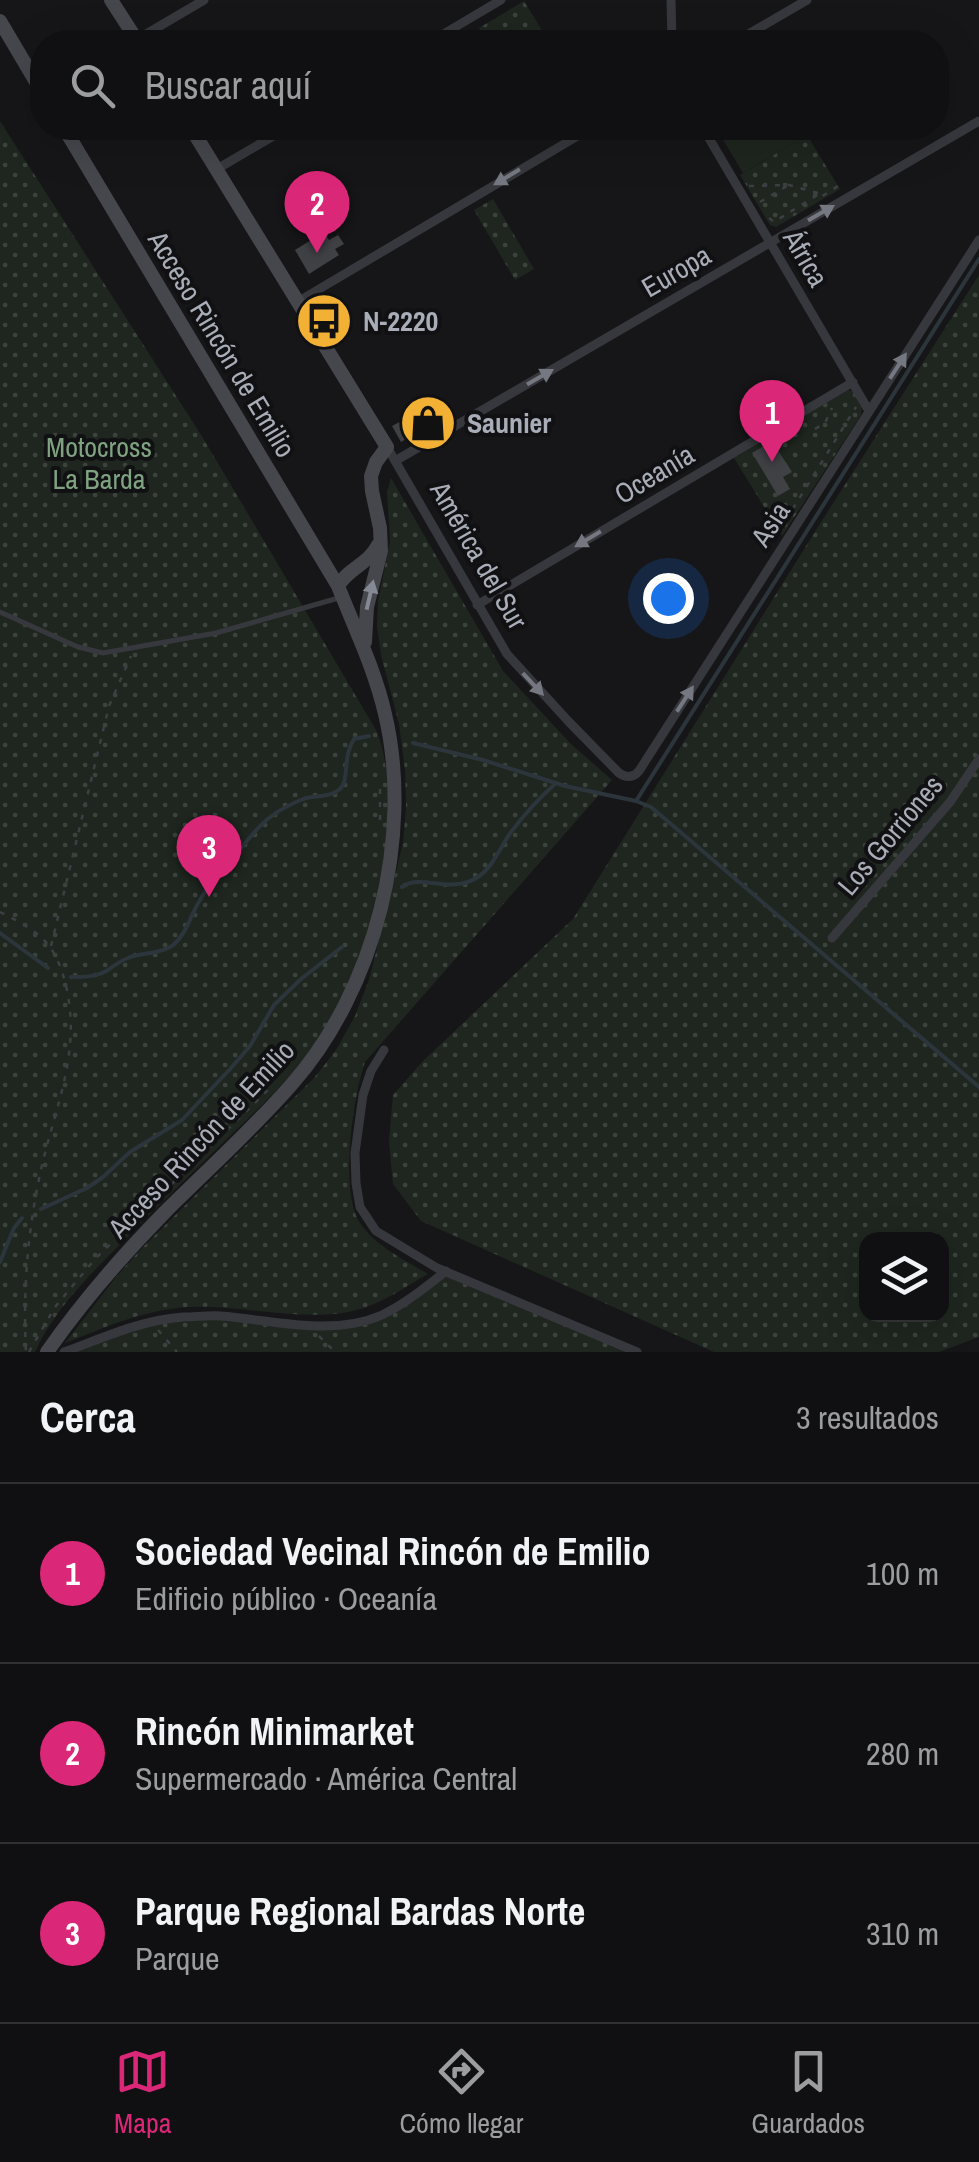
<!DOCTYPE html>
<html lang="es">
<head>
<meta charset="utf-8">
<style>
  :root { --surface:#101012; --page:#19191b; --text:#f1f3f6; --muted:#9c9d9f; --line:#303032; --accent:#db2777 }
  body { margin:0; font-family:"Archivo Narrow",sans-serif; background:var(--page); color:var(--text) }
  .controls { position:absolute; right:30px; bottom:30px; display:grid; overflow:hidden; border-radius:20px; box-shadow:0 10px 40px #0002 }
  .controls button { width:90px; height:90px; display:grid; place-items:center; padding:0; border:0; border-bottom:2px solid var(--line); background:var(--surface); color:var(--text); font:50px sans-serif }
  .you { position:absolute; left:668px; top:598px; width:35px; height:35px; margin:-25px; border:8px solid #fff; border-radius:50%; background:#1a73e8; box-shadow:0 0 0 15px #1a73e833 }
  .badge { display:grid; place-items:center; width:65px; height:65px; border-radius:50%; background:var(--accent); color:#fff; font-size:32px; font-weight:700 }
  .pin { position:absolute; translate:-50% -82px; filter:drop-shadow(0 2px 5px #0008) }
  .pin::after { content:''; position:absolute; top:52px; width:35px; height:30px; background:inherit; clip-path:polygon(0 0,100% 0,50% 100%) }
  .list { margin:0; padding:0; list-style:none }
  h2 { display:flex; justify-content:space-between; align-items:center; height:130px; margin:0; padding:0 40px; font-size:42px }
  h2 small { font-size:32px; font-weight:400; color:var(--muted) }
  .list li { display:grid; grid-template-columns:65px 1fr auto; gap:30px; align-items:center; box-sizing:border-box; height:180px; padding:0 40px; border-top:2px solid var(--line) }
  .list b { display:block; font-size:38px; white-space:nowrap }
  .list p { margin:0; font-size:32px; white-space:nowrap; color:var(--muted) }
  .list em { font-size:32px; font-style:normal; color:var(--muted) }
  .icon { flex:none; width:55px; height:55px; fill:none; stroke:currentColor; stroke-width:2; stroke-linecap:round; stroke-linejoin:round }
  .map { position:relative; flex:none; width:979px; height:1352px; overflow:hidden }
  .search { position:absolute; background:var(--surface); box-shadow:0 10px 40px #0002; left:30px; right:30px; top:30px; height:110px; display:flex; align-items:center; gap:25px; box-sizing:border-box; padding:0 35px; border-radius:40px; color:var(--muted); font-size:38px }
  .sheet { height:670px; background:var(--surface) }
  nav { display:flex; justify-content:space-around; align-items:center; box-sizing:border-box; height:140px; border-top:2px solid var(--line); background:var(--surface); font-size:28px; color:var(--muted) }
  nav a { display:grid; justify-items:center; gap:5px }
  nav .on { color:var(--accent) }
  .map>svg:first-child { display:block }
  .green { fill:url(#green-dots); fill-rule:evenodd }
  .pitch { fill:#1e261f }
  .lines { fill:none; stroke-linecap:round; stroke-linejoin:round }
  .stream { stroke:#2c353c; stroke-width:4 }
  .building { fill:#404145 }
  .path { stroke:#3d3f44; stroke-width:2.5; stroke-dasharray:5 8; stroke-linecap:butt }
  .lane { stroke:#37383d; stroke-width:5 }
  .street { stroke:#37383d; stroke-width:9 }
  .secondary { stroke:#45474d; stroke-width:14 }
  .oneway { fill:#757881 }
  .oneway2 { fill:#858993 }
  .labels { text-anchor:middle; stroke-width:8; stroke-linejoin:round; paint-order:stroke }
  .street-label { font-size:28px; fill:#a8adb8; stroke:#111113 }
  .poi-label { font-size:28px; font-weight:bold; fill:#a8adb8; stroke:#111113; text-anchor:start }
  .park-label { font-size:28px; fill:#7fa381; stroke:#111113 }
</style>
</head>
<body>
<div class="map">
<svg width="979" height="1352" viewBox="0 0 979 1352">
  <defs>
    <pattern id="green-dots" width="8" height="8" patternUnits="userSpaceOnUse" patternTransform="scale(2.5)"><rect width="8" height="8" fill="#1e261f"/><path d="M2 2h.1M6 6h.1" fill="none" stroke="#3c433d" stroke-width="1.8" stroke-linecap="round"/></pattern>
  </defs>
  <rect width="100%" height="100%" fill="#161618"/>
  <path class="green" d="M 524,1 L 549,42 L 488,42 L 479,28 Z
    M 0,121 L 203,438 L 376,730 C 393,768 389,832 381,873 C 370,933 350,992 316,1043 C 293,1076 263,1104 234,1132 C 199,1166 164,1200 130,1234 C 96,1269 55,1307 35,1352 L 0,1352 Z
    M 807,135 L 840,189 L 776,227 L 770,225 L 740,175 Z
    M 493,199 L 534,269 L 515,280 L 474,210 Z
    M 979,275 L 979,1337 L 939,1352 L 714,1352 L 421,1221 L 393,1184 L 389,1141 L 393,1095 L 423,1061 L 573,919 L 823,519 ZM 866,1240 L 942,1240 L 942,1314 L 866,1314 Z
    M 848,390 L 853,391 L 862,406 L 861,415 L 782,536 L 734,458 Z
    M 391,478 L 503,671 L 571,744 L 612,780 L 365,1062 C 353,1097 339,1191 360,1223 C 375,1246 405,1260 428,1274 C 410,1284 393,1296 374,1304 C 320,1328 247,1304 190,1307 C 146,1309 106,1327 65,1343 L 116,1277 L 142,1248 L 314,1078 L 336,1050 L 355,1016 L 369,980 L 403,843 L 406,806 L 405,770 L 399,724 L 381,655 L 377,626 L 378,601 L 390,541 L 387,492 Z
    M 446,1271 L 637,1352 L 64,1352 L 178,1318 L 348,1325 L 382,1315 Z"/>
  <path class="pitch" d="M 716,128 L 803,128 L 807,135 L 743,173 Z"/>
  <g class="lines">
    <path class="stream" d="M 413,743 L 483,760 L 565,786 L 636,801 L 651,807 L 979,1087
      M 636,801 L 979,259
      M 402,887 C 422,873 450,895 478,877 C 493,867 501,846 511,832 C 524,815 538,799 554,785
      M 0,933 L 48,968
      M 71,977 C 84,977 97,977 108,970 C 115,965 120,961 128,958 C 142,952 158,955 172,946 C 187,934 190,916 200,900 C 210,882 225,868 238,852 C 248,840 257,827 269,818 C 279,810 291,804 303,799 C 315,795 330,798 340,789 C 350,779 342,757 354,739 L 369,736
      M 41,1209 L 87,1188 L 103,1177 L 130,1152 L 182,1120 L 231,1068 L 250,1046 L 274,1005 L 301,979 L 342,947
      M 0,1262 L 14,1228 L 22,1218"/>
  </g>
  <path class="building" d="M 324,232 L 329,240 L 338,235 L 344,244 L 335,249 L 339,255 L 309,274 L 295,250 Z
    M 433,407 L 440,419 L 401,442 L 392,426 L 407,418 L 409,422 Z
    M 772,441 L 792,472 L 783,477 L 790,489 L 778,496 L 752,453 Z"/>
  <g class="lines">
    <path class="path" d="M 749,186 L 789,185 L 818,193
      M 760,202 L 787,186
      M 769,218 L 774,222 L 819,194 L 821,197 L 838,186
      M 815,429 L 825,423 L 832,408
      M 779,531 L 856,407
      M 380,820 L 380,788
      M 0,912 C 18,921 38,931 50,947 C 57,957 62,970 65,982 C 84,1055 51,1114 38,1184 C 27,1239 23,1296 26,1352
      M 51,946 L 109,706 L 131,656
      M 158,1330 L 177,1352
      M 319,1336 L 335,1352
      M 29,1352 L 55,1307 L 95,1259 L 269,1089"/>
    <path class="lane" d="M 0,612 L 78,647 L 103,653 L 216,633 L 342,597"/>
    <path class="street" d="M 671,0 L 672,42
      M 136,40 L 204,0
      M 430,42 L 501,0
      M 735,42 L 807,0
      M 703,128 L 869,411
      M 217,169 L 287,128
      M 299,301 L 591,128
      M 387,447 L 507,654 L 569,722 L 619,773 C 626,778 633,778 639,771 L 979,240
      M 395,461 L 979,121
      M 477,605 L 853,382
      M 832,938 L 950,802 L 979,759
      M 384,1050 L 371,1071 L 363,1095 L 355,1153 L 356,1183 L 360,1207 L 376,1231 L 437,1268 L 637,1352
      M 64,1352 C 103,1338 141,1320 183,1317 C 195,1317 209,1315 221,1316 C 273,1320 332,1337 382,1315 C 405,1304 426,1287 446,1271"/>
    <path class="secondary" d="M 111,0 L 138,42
      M 0,21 L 42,92
      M 191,128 L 387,447 L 376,462 L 371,476 L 372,491 L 380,528 L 381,551 L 367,607 L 365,642
      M 338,586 C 348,568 369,564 378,545
      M 47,1352 C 82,1302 122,1256 164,1213 C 207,1170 253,1129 292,1084 C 375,990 414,836 385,714 C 375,670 355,629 338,586 L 64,128"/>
  </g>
  <defs><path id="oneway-solid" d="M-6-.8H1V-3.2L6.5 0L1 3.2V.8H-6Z" transform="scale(2.5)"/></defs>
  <g class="oneway">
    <use href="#oneway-solid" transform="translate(507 177) rotate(149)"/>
    <use href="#oneway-solid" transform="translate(821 213) rotate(-30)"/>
    <use href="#oneway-solid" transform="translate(898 366) rotate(-57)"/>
    <use href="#oneway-solid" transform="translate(540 377) rotate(-30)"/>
    <use href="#oneway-solid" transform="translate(588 539) rotate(149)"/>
    <use href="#oneway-solid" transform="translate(533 684) rotate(47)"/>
    <use href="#oneway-solid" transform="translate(685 699) rotate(-57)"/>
  </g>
  <use class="oneway2" href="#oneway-solid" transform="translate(370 595) rotate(-77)"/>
  <defs>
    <g id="bus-disc" transform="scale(2.875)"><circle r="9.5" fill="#f2b134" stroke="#111113"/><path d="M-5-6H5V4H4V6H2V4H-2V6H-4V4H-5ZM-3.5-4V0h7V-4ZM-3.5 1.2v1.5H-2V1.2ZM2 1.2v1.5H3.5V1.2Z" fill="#111"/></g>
    <g id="shop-disc" transform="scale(2.875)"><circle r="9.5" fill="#f2b134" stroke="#111113"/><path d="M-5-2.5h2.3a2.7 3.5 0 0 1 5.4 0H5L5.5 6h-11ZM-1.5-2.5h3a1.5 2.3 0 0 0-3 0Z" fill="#111"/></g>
  </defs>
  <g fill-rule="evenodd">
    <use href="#bus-disc" x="324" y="321"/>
    <use href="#shop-disc" x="428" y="423"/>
  </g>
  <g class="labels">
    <g class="street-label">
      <text transform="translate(806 258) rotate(60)" y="10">África</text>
      <text transform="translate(676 271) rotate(-30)" y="10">Europa</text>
      <text transform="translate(222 344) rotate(59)" y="10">Acceso Rincón de Emilio</text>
      <text transform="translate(654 474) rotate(-31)" y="10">Oceanía</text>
      <text transform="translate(770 524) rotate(-57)" y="10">Asia</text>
      <text transform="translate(479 555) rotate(60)" y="10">América del Sur</text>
      <text transform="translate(890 835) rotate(-50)" y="10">Los Gorriones</text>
      <text transform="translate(201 1139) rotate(-47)" y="10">Acceso Rincón de Emilio</text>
    </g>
    <g class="poi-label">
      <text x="363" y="331">N-2220</text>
      <text x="467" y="433">Saunier</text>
    </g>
    <g class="park-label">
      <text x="99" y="457">Motocross<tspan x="99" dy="32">La Barda</tspan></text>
    </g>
  </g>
</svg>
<div class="controls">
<button><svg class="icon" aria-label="layers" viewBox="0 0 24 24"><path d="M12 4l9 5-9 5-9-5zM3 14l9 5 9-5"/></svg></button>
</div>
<div class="you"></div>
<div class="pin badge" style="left:772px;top:462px">1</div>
<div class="pin badge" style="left:317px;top:253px">2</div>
<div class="pin badge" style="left:209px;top:897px">3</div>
<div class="search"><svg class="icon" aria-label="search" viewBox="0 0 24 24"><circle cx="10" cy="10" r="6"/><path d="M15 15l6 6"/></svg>Buscar aquí</div>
</div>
<section class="sheet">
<h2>Cerca<small>3 resultados</small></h2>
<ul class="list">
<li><span class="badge">1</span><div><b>Sociedad Vecinal Rincón de Emilio</b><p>Edificio público · Oceanía</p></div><em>100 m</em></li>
<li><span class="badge">2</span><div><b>Rincón Minimarket</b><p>Supermercado · América Central</p></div><em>280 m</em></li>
<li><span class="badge">3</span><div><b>Parque Regional Bardas Norte</b><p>Parque</p></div><em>310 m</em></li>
</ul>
</section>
<nav>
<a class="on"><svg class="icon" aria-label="map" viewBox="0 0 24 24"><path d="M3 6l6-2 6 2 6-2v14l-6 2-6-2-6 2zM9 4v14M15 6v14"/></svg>Mapa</a>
<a><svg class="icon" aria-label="directions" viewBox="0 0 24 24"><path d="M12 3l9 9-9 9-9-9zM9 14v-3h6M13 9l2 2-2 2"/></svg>Cómo llegar</a>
<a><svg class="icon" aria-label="saved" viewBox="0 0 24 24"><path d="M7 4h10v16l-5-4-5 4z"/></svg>Guardados</a>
</nav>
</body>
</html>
